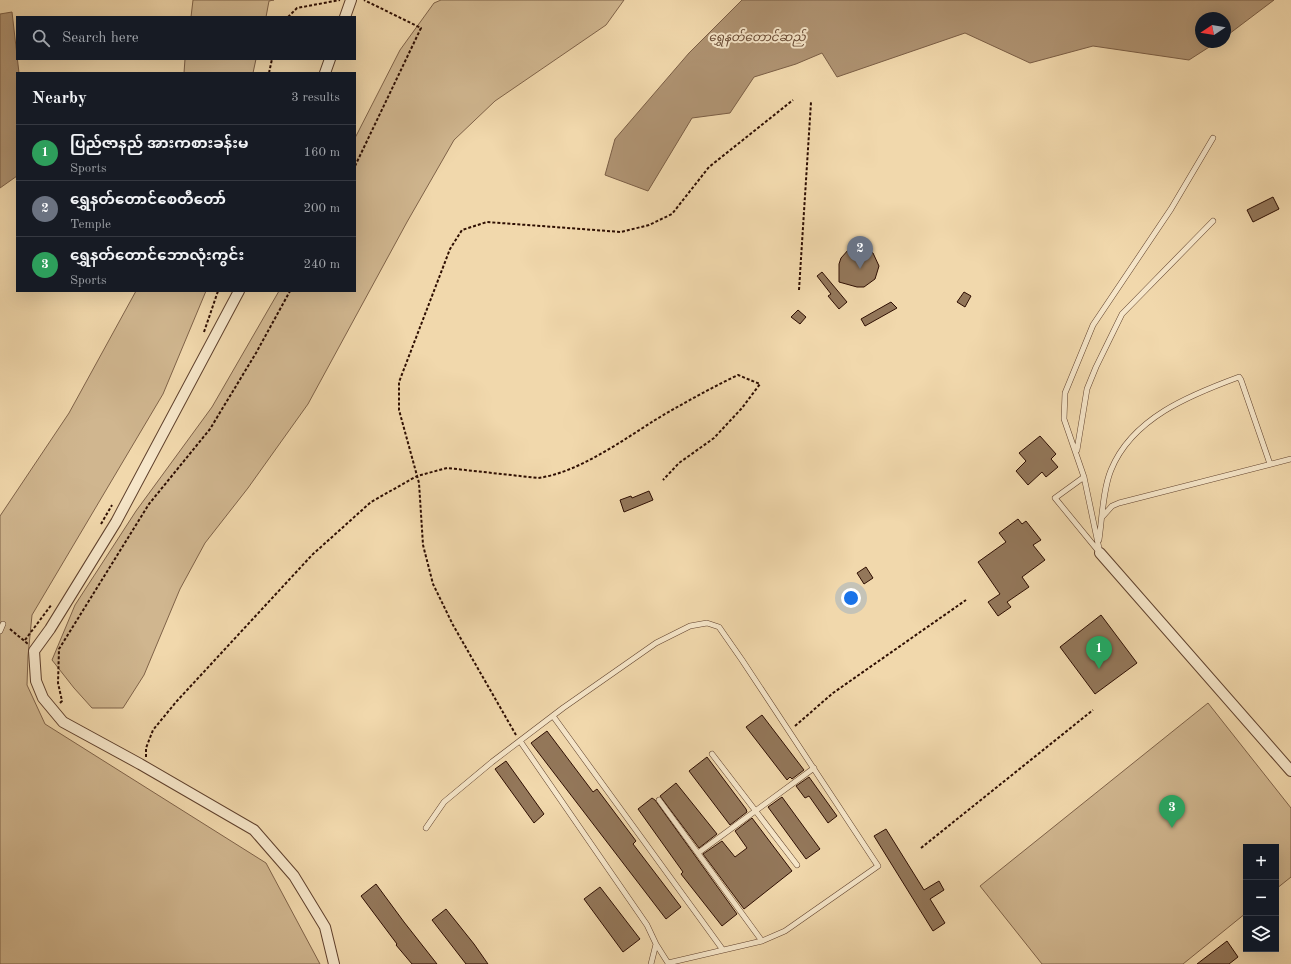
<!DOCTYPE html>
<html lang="en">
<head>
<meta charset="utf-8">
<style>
  :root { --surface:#171b24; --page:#20242c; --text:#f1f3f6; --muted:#9ea1a6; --line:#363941; --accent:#1a73e8 }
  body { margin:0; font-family:"Old Standard TT","Noto Sans Myanmar",serif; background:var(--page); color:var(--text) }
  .controls { position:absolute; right:12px; bottom:12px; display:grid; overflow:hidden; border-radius:0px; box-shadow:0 4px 16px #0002 }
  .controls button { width:36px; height:36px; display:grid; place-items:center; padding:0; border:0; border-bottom:1px solid var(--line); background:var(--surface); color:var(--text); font:20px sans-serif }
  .compass { position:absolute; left:1195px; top:12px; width:36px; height:36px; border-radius:50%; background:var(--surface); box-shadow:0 4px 16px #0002; rotate:258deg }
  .you { position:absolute; left:851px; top:598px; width:14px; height:14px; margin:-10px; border:3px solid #fff; border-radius:50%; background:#1a73e8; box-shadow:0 0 0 6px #1a73e833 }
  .badge { display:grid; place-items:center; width:26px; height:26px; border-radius:50%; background:var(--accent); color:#fff; font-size:13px; font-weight:700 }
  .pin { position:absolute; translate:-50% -33px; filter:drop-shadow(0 1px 2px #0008) }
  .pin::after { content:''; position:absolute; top:21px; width:14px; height:12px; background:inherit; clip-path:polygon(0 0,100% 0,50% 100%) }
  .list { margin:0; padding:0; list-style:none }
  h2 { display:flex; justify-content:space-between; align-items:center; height:52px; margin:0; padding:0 16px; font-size:17px }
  h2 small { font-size:13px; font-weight:400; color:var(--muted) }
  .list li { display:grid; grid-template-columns:26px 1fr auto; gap:12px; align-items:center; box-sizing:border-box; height:56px; padding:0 16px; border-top:1px solid var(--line) }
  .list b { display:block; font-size:15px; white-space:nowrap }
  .list p { margin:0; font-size:13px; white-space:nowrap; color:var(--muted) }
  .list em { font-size:13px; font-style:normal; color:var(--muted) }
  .icon { flex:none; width:22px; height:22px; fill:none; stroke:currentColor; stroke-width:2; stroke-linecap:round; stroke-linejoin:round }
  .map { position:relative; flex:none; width:1291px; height:964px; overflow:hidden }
  .search { position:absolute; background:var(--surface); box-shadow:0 4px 16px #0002; left:16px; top:16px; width:340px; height:44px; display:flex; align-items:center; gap:10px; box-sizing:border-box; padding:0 14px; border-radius:0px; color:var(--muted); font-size:15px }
  .panel { position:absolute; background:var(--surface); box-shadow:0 4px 16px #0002; left:16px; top:72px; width:340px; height:220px; border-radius:0px }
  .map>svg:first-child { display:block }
  .green { fill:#d0b68f; stroke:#7f6248 }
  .water { fill:#af9372; stroke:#7b5e45 }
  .building { fill:#93775a; stroke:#2e0e02 }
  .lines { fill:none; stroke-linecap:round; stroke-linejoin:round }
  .service-casing { stroke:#5f402c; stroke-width:6 }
  .minor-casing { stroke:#5f402c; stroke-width:12 }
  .path { stroke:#2e0e02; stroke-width:2; stroke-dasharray:3 2; stroke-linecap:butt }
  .service { stroke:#f6e6c9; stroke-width:5 }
  .minor { stroke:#f6e6c9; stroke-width:10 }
  .labels { text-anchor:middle; stroke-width:4; stroke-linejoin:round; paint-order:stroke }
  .water-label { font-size:12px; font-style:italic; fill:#684a34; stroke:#f6e6c9 }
</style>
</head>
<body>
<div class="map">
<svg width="1291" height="964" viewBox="0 0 1291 964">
  <rect width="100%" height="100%" fill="#f1d8ac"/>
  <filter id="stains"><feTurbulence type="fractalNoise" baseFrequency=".005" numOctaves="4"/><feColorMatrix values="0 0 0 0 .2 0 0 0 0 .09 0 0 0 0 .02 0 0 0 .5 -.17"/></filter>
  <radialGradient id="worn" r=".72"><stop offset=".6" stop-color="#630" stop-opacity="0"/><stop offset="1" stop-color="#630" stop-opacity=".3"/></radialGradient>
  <path class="green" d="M 193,0 L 274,0 L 269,1 L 266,17 L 191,17 Z
    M 441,0 L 624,0 L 606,25 L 495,101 L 454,140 L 407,222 L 308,404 L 248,488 L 205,543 L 180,589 L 144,675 L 123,708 L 92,708 L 74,688 L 52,660 L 75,605 L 136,511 L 212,407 L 279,291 L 355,291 L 355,138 L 400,50 L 434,3 Z
    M 185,59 L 256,59 L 253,73 L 184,73 Z
    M 136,291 L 206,291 L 163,394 L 32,615 L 28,656 L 27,685 L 45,724 L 266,863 L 320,964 L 0,964 L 0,516 L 69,413 Z
    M 1208,703 L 1291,808 L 1291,877 L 1276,889 L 1276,847 L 1246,847 L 1246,913 L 1183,964 L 1042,964 L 980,886 Z"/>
  <path class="water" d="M 742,0 L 1274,0 L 1225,37 L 1225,18 L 1201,18 L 1201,42 L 1217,42 L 1189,60 L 1093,46 L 1030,63 L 965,33 L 837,77 L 822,53 L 796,64 L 754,77 L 730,113 L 692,118 L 648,191 L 605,175 L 615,139 L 689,53 Z
    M 12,12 L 19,73 L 17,73 L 17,176 L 0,188 L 0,14 Z"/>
  <path class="building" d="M 1273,197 L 1279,209 L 1253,222 L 1247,210 Z
    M 855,247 L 867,249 L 873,253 L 879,266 L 875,279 L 864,287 L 857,287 L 839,282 L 839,264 L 841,258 L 849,249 Z
    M 822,272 L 847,302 L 839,309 L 828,296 L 831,294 L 817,276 Z
    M 964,292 L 971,296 L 965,307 L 957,302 Z
    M 891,302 L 897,308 L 865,326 L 861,319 Z
    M 798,310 L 806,317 L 800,324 L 791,317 Z
    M 1040,436 L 1056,454 L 1051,459 L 1058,467 L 1046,477 L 1042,472 L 1028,485 L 1016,471 L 1026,461 L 1019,453 Z
    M 649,491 L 653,500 L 624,512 L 620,500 L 631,496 L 632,498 Z
    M 1018,519 L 1022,524 L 1026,521 L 1041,540 L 1033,545 L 1045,560 L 1022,577 L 1029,587 L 1007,602 L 1011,607 L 998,616 L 988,602 L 1000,594 L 978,562 L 1006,542 L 999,533 Z
    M 866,567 L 873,578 L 864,584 L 857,573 Z
    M 1101,615 L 1137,663 L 1095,694 L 1060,647 Z
    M 762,715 L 804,770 L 792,779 L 790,777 L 787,780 L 746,727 Z
    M 547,731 L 593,792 L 597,789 L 636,841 L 633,844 L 681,907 L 666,919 L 531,743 Z
    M 707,757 L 746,809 L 747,812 L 730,825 L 689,771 Z
    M 506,761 L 544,814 L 534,823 L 495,769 Z
    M 809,777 L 837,816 L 828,823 L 809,796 L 805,798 L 796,786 Z
    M 676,783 L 717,834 L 699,848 L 660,796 Z
    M 782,797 L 820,849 L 806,859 L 768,807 Z
    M 652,798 L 655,800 L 737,914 L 722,926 L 681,874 L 683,872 L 638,809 Z
    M 752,818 L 792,871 L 744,909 L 703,854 L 722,841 L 735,857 L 747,848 L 735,831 Z
    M 886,829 L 924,890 L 939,881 L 944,890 L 930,899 L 945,923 L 933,931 L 874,836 Z
    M 376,884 L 404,922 L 437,964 L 412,964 L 396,945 L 397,944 L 361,896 Z
    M 600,887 L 640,939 L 623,952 L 584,899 Z
    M 446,909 L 474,944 L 488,964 L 466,964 L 432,920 Z
    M 1227,941 L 1238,957 L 1229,964 L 1197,964 Z"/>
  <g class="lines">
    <g class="service-casing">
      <path id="service" d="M 1077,450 L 1087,389 L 1096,367 L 1122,314 L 1213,221
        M 1084,477 L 1055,498 L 1100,553
        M 1103,516 L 1112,506 L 1119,503 L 1291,459
        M 1099,540 C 1102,519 1103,489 1111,470 C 1132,418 1190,395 1239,377 L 1241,380 L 1270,464
        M 1100,553 L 1084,477 L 1064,419 L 1065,393 L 1093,325 L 1171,209 L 1213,138
        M 0,631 L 3,624
        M 553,716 L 723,950
        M 520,741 L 647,925 L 656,944 L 651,964
        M 712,754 L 797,865
        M 659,800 L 762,941
        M 426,828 L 444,802 L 492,762 L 563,708 L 656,643 L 690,626 L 707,623 L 719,627 L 742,660 L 878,866 L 785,931 L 762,941 L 668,963 L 656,944
        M 698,853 L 814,768"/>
    </g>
    <g class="minor-casing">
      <path id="minor" d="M 345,17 L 351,0
        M 325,73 L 330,59
        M 239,291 L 116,522 L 50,629 L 34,651 L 36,681 L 43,698 L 63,722 L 140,764 L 254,830 L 294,876 L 325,927 L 334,964
        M 1100,553 L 1291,771"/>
    </g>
    <path class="path" d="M 288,17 L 297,8 L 340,0
      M 269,73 L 272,59
      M 355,166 L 421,28 L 364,0
      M 799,290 L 811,102
      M 204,332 L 218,291
      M 101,524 L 112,505
      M 10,629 L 28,644
      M 25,640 L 52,604
      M 60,703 L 62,701 L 58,683 L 59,649 L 149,504 L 210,429 L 256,353 L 290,291
      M 795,726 L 833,693 L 966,600
      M 516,735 L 453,625 L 433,584 L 423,545 L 419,483 L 399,410 L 399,382 L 450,249 L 462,230 L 487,222 L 621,232 L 649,225 L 672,214 L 709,167 L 793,100
      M 146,757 L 146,748 L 153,730 L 176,702 L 312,555 L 371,502 L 417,476 L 447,468 L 538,478 C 577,473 622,441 655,420 C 682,404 709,389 738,375 L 760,384 L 742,408 L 714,438 L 679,463 L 663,480
      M 921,848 L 1093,710"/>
    <use href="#service" class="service"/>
    <use href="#minor" class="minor"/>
  </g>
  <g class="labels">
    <g class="water-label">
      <text x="757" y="41">ရွှေနတ်တောင်ဆည်</text>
    </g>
  </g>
  <rect width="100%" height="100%" filter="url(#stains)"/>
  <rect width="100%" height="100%" fill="url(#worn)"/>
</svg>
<div class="controls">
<button>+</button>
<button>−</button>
<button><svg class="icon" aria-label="layers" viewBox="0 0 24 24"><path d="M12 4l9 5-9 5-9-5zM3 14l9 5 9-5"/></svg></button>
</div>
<svg class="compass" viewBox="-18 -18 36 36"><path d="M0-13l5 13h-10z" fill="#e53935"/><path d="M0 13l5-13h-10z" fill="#9ea1a6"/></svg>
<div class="you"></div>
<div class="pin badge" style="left:1099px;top:669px;background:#2e9e5b">1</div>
<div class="pin badge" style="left:860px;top:269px;background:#6b7280">2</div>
<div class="pin badge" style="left:1172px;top:828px;background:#2e9e5b">3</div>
<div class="search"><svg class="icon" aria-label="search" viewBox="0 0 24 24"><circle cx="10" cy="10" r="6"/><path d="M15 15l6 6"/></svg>Search here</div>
<section class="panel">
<h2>Nearby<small>3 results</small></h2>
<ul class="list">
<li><span class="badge" style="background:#2e9e5b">1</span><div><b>ပြည်ဇာနည် အားကစားခန်းမ</b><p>Sports</p></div><em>160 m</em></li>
<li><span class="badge" style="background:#6b7280">2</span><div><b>ရွှေနတ်တောင်စေတီတော်</b><p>Temple</p></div><em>200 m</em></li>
<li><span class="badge" style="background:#2e9e5b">3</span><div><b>ရွှေနတ်တောင်ဘောလုံးကွင်း</b><p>Sports</p></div><em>240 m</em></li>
</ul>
</section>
</div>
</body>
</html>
